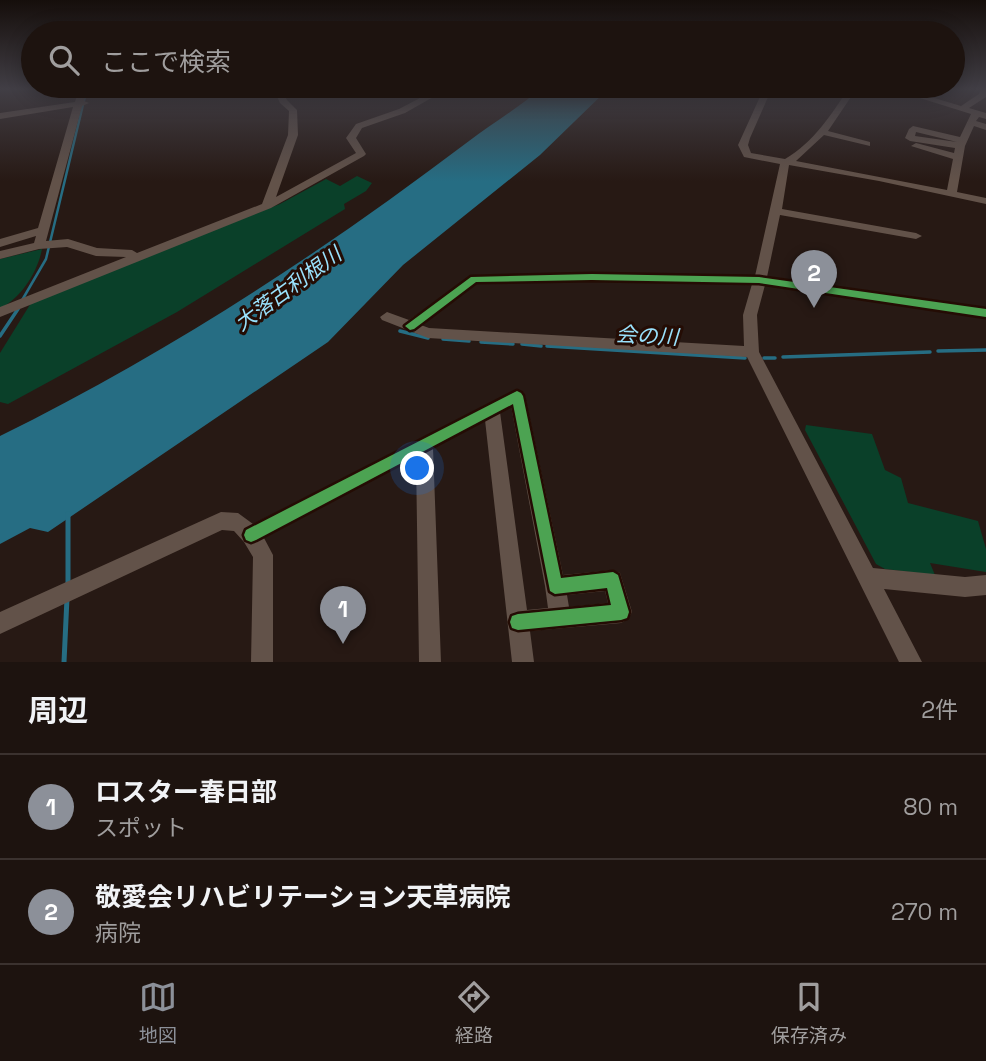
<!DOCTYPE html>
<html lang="ja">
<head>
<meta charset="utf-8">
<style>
  :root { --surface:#1d130f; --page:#251c18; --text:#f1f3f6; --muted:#a09e9e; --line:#3b322f; --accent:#8c9099 }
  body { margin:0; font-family:"Space Grotesk","Noto Sans JP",sans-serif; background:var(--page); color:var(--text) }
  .you { position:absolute; left:418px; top:469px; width:24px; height:24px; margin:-18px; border:5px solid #fff; border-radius:50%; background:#1a73e8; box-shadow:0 0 0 10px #1a73e833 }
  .badge { display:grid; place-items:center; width:46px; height:46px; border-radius:50%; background:var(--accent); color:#fff; font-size:23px; font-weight:700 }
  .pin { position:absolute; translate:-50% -58px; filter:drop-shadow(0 2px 4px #0008) }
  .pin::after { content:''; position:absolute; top:37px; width:24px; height:21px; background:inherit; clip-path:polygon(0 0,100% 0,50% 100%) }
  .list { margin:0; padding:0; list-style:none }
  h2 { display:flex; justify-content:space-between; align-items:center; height:91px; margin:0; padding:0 28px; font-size:30px }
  h2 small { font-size:23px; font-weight:400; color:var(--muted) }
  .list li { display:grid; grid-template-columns:46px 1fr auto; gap:21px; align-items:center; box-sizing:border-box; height:105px; padding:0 28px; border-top:2px solid var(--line) }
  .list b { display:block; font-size:26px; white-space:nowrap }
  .list p { margin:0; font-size:23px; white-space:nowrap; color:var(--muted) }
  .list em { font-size:23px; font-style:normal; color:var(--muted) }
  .icon { flex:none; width:38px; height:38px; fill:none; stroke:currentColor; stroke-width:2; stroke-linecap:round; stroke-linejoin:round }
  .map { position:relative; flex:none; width:986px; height:662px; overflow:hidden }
  .search { position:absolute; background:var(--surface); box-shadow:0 4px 18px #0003; left:21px; right:21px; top:21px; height:77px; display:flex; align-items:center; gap:18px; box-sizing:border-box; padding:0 24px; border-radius:38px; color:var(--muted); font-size:26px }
  .sheet { height:301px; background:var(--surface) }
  nav { display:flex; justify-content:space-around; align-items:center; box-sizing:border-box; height:98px; border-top:2px solid var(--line); background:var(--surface); font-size:19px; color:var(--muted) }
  nav a { display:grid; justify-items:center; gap:4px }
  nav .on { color:var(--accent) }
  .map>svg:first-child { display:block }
  .green { fill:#0a4029 }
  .water { fill:#266d83 }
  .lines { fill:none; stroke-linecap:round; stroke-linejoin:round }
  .stream-far2 { stroke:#266d83; stroke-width:2.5 }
  .stream-far1 { stroke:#266d83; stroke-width:3.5 }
  .stream { stroke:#266d83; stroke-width:5 }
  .minor { fill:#625249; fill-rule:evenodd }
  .cycleway-casing { stroke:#240c04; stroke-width:5 }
  .cycleway { fill:#4ca352; fill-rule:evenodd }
  .labels { text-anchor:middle; stroke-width:6; stroke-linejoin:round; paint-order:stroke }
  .water-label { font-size:21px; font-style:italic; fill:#99e1fc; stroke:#240c04 }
</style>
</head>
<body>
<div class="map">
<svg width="986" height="662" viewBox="0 0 986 662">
  <rect width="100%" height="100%" fill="#271914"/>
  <path class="green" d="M 357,176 L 372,183 L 366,191 L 344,204 L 345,209 L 177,312 L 8,404 L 0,402 L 0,353 L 31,303 L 280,204 L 326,179 L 340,186 Z
    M 42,249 C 38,271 21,299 0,308 L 0,259 Z
    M 806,425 L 872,434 L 885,470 L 901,478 L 908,503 L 978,521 L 986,549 L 986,572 L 930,563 L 935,575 L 885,569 L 876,564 L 805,430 Z"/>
  <path class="water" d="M 542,88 L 609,88 L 540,155 L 403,265 L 328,342 L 48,532 L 30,528 L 0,544 L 0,436 C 167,354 321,253 469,141 C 493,123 519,107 542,88 Z"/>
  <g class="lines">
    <path class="stream-far2" d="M 869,88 L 888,88
      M 21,302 L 46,259 L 87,88"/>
    <path class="stream-far1" d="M 400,331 L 428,338
      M 0,336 L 18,309
      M 443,339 L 469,341
      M 481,342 L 513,344
      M 522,344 L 541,346
      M 547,346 L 745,358
      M 938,351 L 986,350
      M 783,357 L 930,352
      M 764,358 L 775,358"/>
    <path class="stream" d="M 68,514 L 68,584
      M 64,662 L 67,598"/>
    <path class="minor" d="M 79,88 L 87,88 L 84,101 L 89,103 L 82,106 L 46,241 L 68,239 L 97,248 L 132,250 L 137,253 L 262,204 L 288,135 L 289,111 L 280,103 L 273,88 L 281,88 L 287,100 L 297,110 L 298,135 L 276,197 L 356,153 L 346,138 L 356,124 L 399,109 L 439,88 L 449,88 L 405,113 L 362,128 L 356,138 L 366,154 L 364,156 L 271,208 L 0,317 L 0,307 L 126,257 L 96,256 L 67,247 L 39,249 L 0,259 L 0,251 L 34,243 L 36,236 L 0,247 L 0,239 L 38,228 L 73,107 L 0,119 L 0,113 L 75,102 Z
      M 764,88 L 772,88 L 750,138 L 748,145 L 751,153 L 785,159 C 814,142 831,115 849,88 L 857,88 L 828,131 L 870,142 L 870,146 L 824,135 L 796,161 L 947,190 L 953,159 L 911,146 L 916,143 L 954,153 L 955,148 L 910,141 L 905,138 L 909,129 L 913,126 L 960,137 L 971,114 L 888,88 L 901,88 L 961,106 L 979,94 L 981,88 L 986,88 L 986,97 L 969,108 L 986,113 L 986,119 L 979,117 L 976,121 L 986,124 L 986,130 L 974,126 L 965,146 L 957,192 L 986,198 L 986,204 L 879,181 L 789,165 L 782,209 L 916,233 L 922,236 L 916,239 L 780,215 L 767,277 L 986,308 L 986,318 L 765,285 L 757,315 L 759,352 L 873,568 L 965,577 L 986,575 L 986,595 L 965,597 L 884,589 L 922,662 L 899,662 L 747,357 L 428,338 L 382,320 L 380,317 L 387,312 L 409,320 L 474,275 L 592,273 L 755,276 L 780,164 L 744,157 L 738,145 ZM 916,132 L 957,142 L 915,136 ZM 592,281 L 752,284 L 743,315 L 744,346 L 429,328 L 421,325 L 477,283 Z
      M 517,390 L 523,392 L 525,396 L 563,575 L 613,570 L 620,573 L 632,612 L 628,619 L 621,623 L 530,631 L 534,662 L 512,662 L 485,420 L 433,448 L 441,662 L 419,662 L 416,457 L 264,538 L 273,555 L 273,662 L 251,662 L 253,557 L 244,542 L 234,531 L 222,530 L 0,634 L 0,612 L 221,512 L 238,513 L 253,524 ZM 511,406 L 545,586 L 548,608 L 527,610 L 500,412 ZM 605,591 L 608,603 L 569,607 L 567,595 Z"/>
    <g class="cycleway-casing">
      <path id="cycleway" d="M 592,274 L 759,277 L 986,309 L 986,317 L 759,283 L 592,280 L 476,282 L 414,329 L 410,330 L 405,326 L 471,277 Z
        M 517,391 L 521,393 L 523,396 L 561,578 L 613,572 L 618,575 L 629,612 L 627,618 L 621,620 L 518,630 L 512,628 L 510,622 L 512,616 L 518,614 L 611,605 L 607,588 L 555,594 L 550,591 L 513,404 L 256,540 L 251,542 L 246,540 L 244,535 L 246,530 Z"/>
    </g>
    <use href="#cycleway" class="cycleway"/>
  </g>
  <linearGradient id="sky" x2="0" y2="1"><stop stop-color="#150e0b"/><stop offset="0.49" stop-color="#413e45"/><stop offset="1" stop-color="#413e45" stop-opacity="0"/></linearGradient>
  <rect width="986" height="181" fill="url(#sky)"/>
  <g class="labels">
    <g class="water-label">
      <text transform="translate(288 289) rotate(-36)" y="7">大落古利根川</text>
      <text transform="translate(647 336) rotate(3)" y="7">会の川</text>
    </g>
  </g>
</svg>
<div class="you"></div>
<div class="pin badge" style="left:343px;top:644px">1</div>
<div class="pin badge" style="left:814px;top:308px">2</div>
<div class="search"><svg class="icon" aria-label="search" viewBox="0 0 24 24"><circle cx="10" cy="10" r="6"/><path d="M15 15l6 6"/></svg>ここで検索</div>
</div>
<section class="sheet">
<h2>周辺<small>2件</small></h2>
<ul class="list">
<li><span class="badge">1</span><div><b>ロスター春日部</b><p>スポット</p></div><em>80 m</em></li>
<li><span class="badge">2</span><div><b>敬愛会リハビリテーション天草病院</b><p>病院</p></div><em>270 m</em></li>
</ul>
</section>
<nav>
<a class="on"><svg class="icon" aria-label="map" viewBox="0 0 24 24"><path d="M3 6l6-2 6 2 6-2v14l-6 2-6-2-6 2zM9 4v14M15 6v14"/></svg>地図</a>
<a><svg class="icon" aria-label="directions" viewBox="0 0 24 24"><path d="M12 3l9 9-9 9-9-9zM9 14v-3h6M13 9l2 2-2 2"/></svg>経路</a>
<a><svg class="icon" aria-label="saved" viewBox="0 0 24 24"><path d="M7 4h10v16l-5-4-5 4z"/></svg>保存済み</a>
</nav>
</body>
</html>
